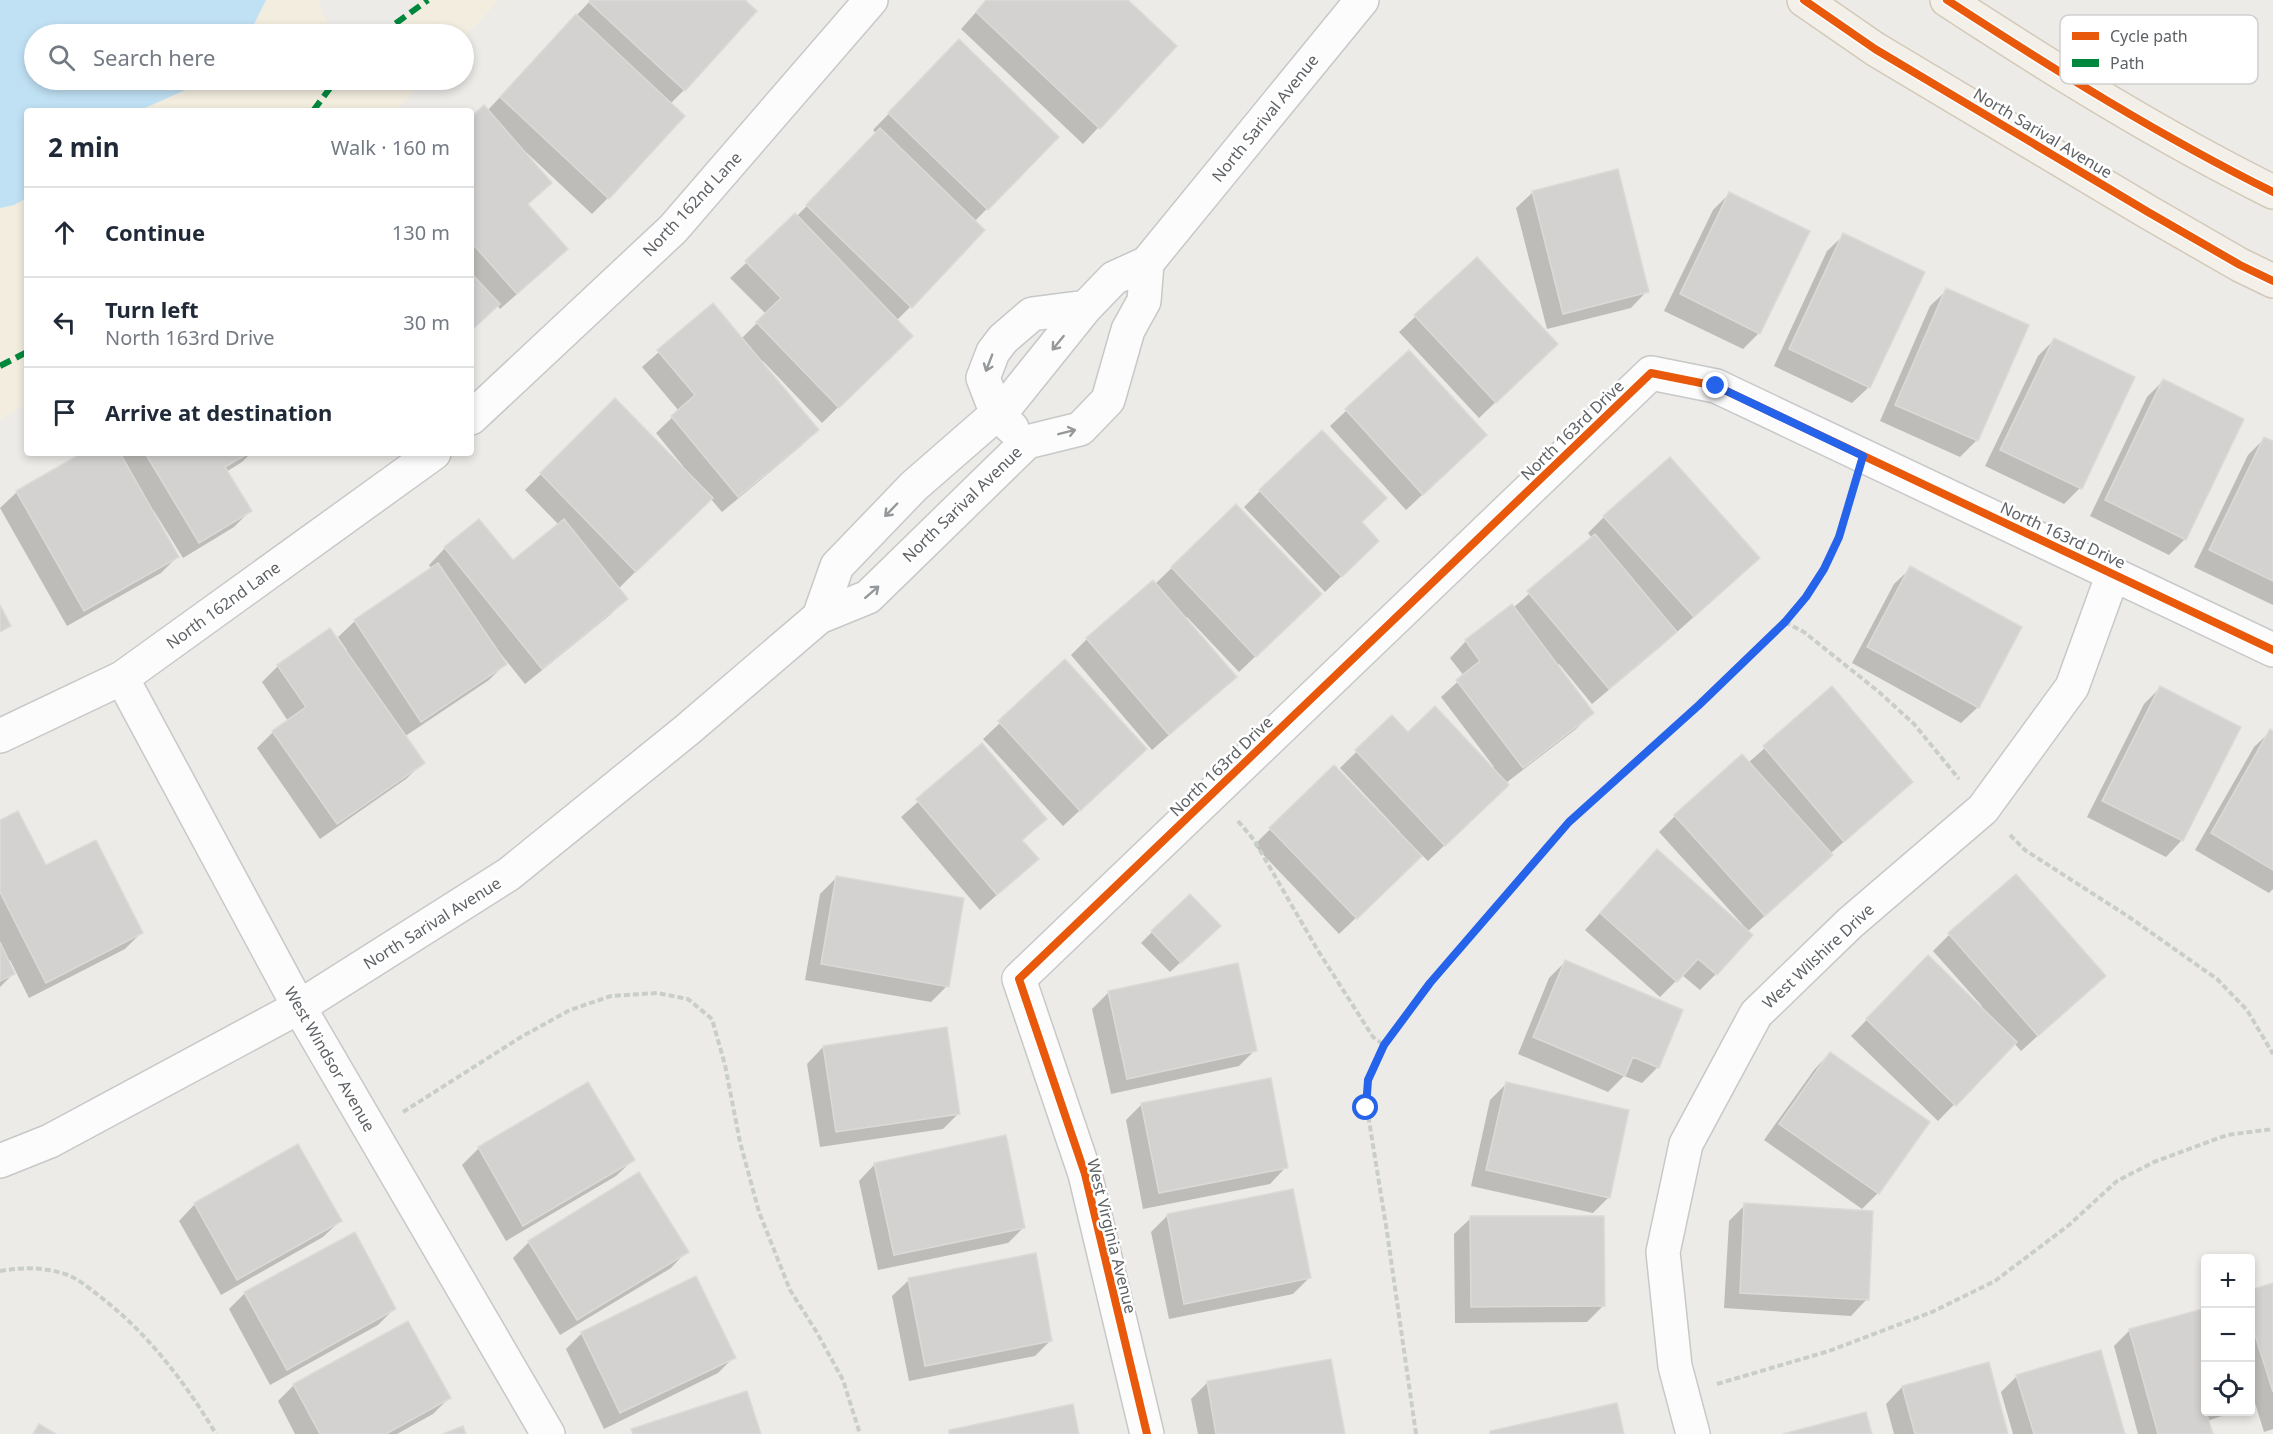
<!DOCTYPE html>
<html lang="en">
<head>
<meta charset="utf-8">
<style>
  :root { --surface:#fff; --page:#f2f2f3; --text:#1f2937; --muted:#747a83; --line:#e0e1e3 }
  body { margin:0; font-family:"Noto Sans",sans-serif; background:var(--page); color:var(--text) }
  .controls { position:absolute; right:18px; bottom:18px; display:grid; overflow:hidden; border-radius:6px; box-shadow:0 3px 9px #0003 }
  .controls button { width:54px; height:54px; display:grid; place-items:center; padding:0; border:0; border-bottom:2px solid var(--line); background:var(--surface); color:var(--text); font:30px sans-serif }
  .stop { position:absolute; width:18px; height:18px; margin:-14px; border:4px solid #2563eb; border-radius:50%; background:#fff }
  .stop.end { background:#2563eb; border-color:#fff; box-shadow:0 2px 6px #0008 }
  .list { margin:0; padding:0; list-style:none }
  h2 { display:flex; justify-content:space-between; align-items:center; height:78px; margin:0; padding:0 24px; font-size:26px }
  h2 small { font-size:20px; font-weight:400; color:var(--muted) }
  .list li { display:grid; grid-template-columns:39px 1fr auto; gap:18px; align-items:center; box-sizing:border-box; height:90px; padding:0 24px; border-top:2px solid var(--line) }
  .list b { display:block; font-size:22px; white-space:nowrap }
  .list p { margin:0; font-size:20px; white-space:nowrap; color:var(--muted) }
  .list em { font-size:20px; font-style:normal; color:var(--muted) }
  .icon { flex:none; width:33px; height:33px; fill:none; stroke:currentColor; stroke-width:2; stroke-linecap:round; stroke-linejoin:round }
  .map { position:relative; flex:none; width:2273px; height:1434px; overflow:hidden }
  .search { position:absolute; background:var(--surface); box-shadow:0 3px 9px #0003; left:24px; top:24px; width:450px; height:66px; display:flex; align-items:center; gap:15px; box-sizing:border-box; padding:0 21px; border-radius:33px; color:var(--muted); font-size:22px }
  .panel { position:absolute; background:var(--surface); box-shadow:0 3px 9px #0003; left:24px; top:108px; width:450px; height:348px; border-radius:6px }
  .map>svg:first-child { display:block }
  .sand { fill:#f3eddf }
  .water { fill:#c0e1f4 }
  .shadow { fill:#0003 }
  .building { fill:#d4d2d1; stroke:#dcdad8; stroke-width:1.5 }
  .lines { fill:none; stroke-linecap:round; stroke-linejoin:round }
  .minor-casing { stroke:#c7c8c8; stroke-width:36 }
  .major-casing { stroke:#d3c9b8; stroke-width:36 }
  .path { stroke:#c9cecb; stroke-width:4; stroke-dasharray:6 3; stroke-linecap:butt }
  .minor { stroke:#fcfcfc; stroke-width:33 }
  .major { stroke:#f3f0e9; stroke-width:33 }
  .quiet { stroke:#00873e; stroke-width:6; stroke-dasharray:12 6; stroke-linecap:butt }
  .cycleway-casing { stroke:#fff; stroke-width:11 }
  .cycleway { stroke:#e8590c; stroke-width:8 }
  .oneway { stroke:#95989a }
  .route { stroke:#2563eb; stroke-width:8 }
  .labels { text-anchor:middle; stroke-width:5; stroke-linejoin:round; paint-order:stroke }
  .street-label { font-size:16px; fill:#5e6265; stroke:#fff }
  .key { fill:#fff; stroke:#cfd0d1; stroke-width:1.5 }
  .key-label { font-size:16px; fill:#5e6265 }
</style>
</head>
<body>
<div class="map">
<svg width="2273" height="1434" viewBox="0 0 2273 1434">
  <rect width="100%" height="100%" fill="#edebe8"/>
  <path class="sand" d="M 266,0 L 319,0 L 321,10 L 335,34 L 249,34 Z
    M 417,0 L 499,0 L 464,38 L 464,34 L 381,34 L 416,8 Z
    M 208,80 L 425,80 L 395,111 L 138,111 Z
    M 27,198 L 27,403 L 0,420 L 0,208 L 14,205 Z"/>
  <path class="water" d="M 0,0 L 266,0 L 249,34 L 34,34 L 34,80 L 208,80 L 138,111 L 27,111 L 27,198 L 14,205 L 0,208 Z"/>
  <path class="shadow" d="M 591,0 L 742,0 L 684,90 L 670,104 L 608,198 L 592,214 L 527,153 L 525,155 L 550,183 L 527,205 L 550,265 L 500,309 L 497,305 L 471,330 L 471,119 L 487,111 Z
    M 987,0 L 1126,0 L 1174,46 L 1083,144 L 961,29 Z
    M 943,58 L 1057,137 L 974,222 L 911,306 L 896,321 L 911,336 L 822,423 L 763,361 L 761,363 L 817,430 L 801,446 L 722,512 L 710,498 L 618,589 L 626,599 L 610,615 L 525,684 L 501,654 L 499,656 L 505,664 L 489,680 L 404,737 L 423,763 L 406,779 L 320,839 L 257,748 L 273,732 L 288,721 L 262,682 L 278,666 L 347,650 L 338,637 L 355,621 L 432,569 L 429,565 L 445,548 L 513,562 L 559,525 L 525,490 L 615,400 L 681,467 L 683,466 L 656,433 L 679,411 L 642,367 L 712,305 L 741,339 L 766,314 L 730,278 L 796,217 L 877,134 L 873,130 Z
    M 1533,192 L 1647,291 L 1631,308 L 1547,329 L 1516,208 Z
    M 1729,194 L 1759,333 L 1743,349 L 1664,311 L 1713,210 Z
    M 1844,235 L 1869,387 L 1852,403 L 1774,366 L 1827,251 Z
    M 1477,259 L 1540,360 L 1479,418 L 1399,332 Z
    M 1947,290 L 2027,325 L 1976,441 L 1960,457 L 1880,421 L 1930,306 Z
    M 2054,340 L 2080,488 L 2064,504 L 1985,466 L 2038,356 Z
    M 1409,352 L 1469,451 L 1406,510 L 1330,426 Z
    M 2163,381 L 2185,539 L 2169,555 L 2090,516 L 2147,397 Z
    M 2264,439 L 2273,443 L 2273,605 L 2194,567 L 2248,455 Z
    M 85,453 L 251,453 L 242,462 L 226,472 L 250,511 L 234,527 L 183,558 L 154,511 L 151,512 L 177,557 L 161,573 L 67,626 L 0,508 L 17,492 Z
    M 1260,491 L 1360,523 L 1361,557 L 1325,592 L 1244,507 Z
    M 1236,506 L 1304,610 L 1239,672 L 1187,617 L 1185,618 L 1235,677 L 1152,750 L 1071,655 L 1087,639 L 1155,584 Z
    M 1604,517 L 1742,574 L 1659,648 L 1592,704 L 1559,664 L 1557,666 L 1592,713 L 1576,729 L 1506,783 L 1491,801 L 1428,861 L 1422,855 L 1339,934 L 1254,845 L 1334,767 L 1398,834 L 1400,832 L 1340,768 L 1392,717 L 1408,734 L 1492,769 L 1494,767 L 1441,697 L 1464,676 L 1450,658 L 1466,641 L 1512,606 L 1513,608 L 1592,538 L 1588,533 Z
    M 1911,568 L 1978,707 L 1961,723 L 1852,663 L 1894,584 Z
    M 1065,662 L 1129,765 L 1063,826 L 983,739 Z
    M 1832,688 L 1911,782 L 1830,854 L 1814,871 L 1747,932 L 1716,974 L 1700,990 L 1682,975 L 1660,997 L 1585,930 L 1641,867 L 1741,927 L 1743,925 L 1659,832 L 1675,816 L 1748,763 Z
    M 2160,688 L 2182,840 L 2166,857 L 2087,817 L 2144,704 Z
    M 2271,731 L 2273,733 L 2273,889 L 2269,893 L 2195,850 L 2254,747 Z
    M 982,745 L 1045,819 L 1022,841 L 1037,859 L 980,910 L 901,817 Z
    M 0,821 L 45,867 L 141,933 L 125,949 L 29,998 L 10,960 L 7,961 L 13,974 L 0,987 Z
    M 836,878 L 947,986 L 931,1002 L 805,980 L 820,894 Z
    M 1152,932 L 1208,937 L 1170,972 L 1141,943 Z
    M 1949,935 L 2104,976 L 2021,1051 L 2014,1043 L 1938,1121 L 1851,1036 L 1928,957 L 1980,1008 L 1982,1006 L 1933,951 Z
    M 1565,962 L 1658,1067 L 1642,1083 L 1624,1076 L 1608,1092 L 1518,1054 L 1549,978 Z
    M 1237,965 L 1255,1050 L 1239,1066 L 1111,1094 L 1092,1009 L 1108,993 Z
    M 823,1047 L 959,1113 L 943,1129 L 820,1147 L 807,1064 Z
    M 1830,1053 L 1878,1193 L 1862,1209 L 1764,1140 L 1814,1070 Z
    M 588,1084 L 633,1160 L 616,1176 L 506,1241 L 462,1165 L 478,1149 Z
    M 1506,1084 L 1609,1197 L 1593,1213 L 1471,1186 L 1490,1100 Z
    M 1142,1104 L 1286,1167 L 1270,1184 L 1143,1209 L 1126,1120 Z
    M 875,1164 L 1024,1227 L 1008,1243 L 878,1270 L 859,1181 Z
    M 195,1204 L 340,1221 L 323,1237 L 221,1295 L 179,1221 Z
    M 1745,1205 L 1867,1299 L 1851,1316 L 1724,1308 L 1729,1221 Z
    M 1167,1216 L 1309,1278 L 1293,1294 L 1169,1319 L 1151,1232 Z
    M 1471,1218 L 1603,1306 L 1587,1322 L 1455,1323 L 1454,1234 Z
    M 529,1242 L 687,1251 L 671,1268 L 560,1335 L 513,1258 Z
    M 909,1280 L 1051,1340 L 1035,1356 L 909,1381 L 892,1296 Z
    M 2273,1285 L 2273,1429 L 2264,1432 L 2250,1387 L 2250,1291 Z
    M 245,1293 L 394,1309 L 378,1325 L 270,1385 L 229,1309 Z
    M 2130,1330 L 2206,1412 L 2227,1412 L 2222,1416 L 2207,1421 L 2211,1434 L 2138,1434 L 2114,1346 Z
    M 582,1333 L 734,1357 L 718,1373 L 604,1429 L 566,1349 Z
    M 1988,1364 L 2007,1434 L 1894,1434 L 1886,1404 L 1902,1387 Z
    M 2017,1376 L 2124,1434 L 2013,1434 L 2001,1392 Z
    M 1207,1383 L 1344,1434 L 1198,1434 L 1191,1399 Z
    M 294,1385 L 449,1398 L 433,1414 L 397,1434 L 295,1434 L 278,1401 Z"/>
  <path class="building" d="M 590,0 L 745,0 L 757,11 L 685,91 L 589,2 Z
    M 986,0 L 1128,0 L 1177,46 L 1100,129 L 976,12 Z
    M 576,14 L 685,116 L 609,199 L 500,97 Z
    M 959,39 L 1059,137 L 988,210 L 888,113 Z
    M 484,105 L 552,183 L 528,204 L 568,249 L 517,294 L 471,242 L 471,117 Z
    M 880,128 L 985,230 L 912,308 L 806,205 Z
    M 1618,169 L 1649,292 L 1563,314 L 1532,191 Z
    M 1729,192 L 1810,231 L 1760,334 L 1680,294 Z
    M 795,213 L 913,336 L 839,408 L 756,322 L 781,298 L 745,261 Z
    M 1843,233 L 1925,272 L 1870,388 L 1789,349 Z
    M 1477,257 L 1558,344 L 1496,403 L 1414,315 Z
    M 471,273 L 500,304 L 471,331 Z
    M 1946,288 L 2029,325 L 1978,441 L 1895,405 Z
    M 713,303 L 819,430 L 738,497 L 671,416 L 695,395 L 657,350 Z
    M 2054,338 L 2135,377 L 2082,489 L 2000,450 Z
    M 1409,350 L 1487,435 L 1423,495 L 1345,409 Z
    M 2163,379 L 2244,419 L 2186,540 L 2105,500 Z
    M 615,398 L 713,498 L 636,572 L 540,473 Z
    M 1322,430 L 1387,498 L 1362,522 L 1379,541 L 1342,577 L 1259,490 Z
    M 2264,437 L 2273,441 L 2273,581 L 2209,550 Z
    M 82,453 L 120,453 L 179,557 L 84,611 L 16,491 Z
    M 145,453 L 249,453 L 225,467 L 252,511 L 199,543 Z
    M 1670,457 L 1760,558 L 1694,617 L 1603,516 Z
    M 1236,504 L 1322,594 L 1256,657 L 1171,567 Z
    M 479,519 L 513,560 L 564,519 L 628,599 L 542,669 L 444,547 Z
    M 1595,534 L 1677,632 L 1609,689 L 1527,591 Z
    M 438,563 L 507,664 L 421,722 L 354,620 Z
    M 1910,566 L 2022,627 L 1979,708 L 1867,647 Z
    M 1153,580 L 1237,677 L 1169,735 L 1086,638 Z
    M 1512,604 L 1594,713 L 1523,768 L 1456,680 L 1480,661 L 1465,640 Z
    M 0,605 L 11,626 L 0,632 Z
    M 330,628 L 425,763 L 337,824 L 272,731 L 306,707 L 277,665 Z
    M 1065,659 L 1147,749 L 1080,811 L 998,721 Z
    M 1832,686 L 1913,782 L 1844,842 L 1763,746 Z
    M 2160,686 L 2241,727 L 2183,841 L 2102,801 Z
    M 1435,706 L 1509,785 L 1445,846 L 1355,750 L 1392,715 L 1408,732 Z
    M 2270,729 L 2273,731 L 2273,870 L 2211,833 Z
    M 982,743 L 1047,819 L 1022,840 L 1039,859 L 997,895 L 916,799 Z
    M 1742,754 L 1833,855 L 1765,916 L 1674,815 Z
    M 1334,765 L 1422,856 L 1357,919 L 1269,828 Z
    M 18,811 L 46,865 L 96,840 L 143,933 L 46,983 L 0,892 L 0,820 Z
    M 1657,849 L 1753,935 L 1717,975 L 1698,959 L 1677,982 L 1600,913 Z
    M 2016,874 L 2106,976 L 2038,1036 L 1948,933 Z
    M 836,876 L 964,898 L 949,987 L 821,964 Z
    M 1190,894 L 1221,926 L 1181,963 L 1151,931 Z
    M 0,942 L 15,974 L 0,981 Z
    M 1928,955 L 2017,1042 L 1956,1106 L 1866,1019 Z
    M 1565,960 L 1683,1010 L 1659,1068 L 1633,1057 L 1625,1076 L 1533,1037 Z
    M 1238,963 L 1257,1051 L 1127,1079 L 1108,991 Z
    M 947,1027 L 960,1114 L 836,1132 L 823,1046 Z
    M 1830,1052 L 1930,1122 L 1879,1194 L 1779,1124 Z
    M 1271,1078 L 1288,1168 L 1159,1193 L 1141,1103 Z
    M 588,1082 L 635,1160 L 523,1226 L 478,1147 Z
    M 1506,1082 L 1629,1110 L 1610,1198 L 1486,1170 Z
    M 1006,1135 L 1025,1228 L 894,1255 L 874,1163 Z
    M 298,1144 L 342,1221 L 237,1280 L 194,1203 Z
    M 639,1172 L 689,1252 L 577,1320 L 528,1241 Z
    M 1293,1189 L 1311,1278 L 1184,1304 L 1167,1214 Z
    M 1744,1203 L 1873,1211 L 1869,1300 L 1740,1293 Z
    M 1470,1216 L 1604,1216 L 1605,1306 L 1471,1307 Z
    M 355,1232 L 396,1309 L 287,1370 L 244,1292 Z
    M 1036,1253 L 1052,1341 L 925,1366 L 908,1278 Z
    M 696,1276 L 736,1358 L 620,1413 L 581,1332 Z
    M 2273,1283 L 2273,1392 L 2250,1319 L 2250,1290 Z
    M 2206,1308 L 2206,1412 L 2213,1434 L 2158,1434 L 2129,1329 Z
    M 408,1321 L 451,1398 L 386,1434 L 320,1434 L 293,1384 Z
    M 2101,1350 L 2125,1434 L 2034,1434 L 2016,1375 Z
    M 1331,1359 L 1345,1434 L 1216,1434 L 1207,1381 Z
    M 1989,1362 L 2008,1434 L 1915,1434 L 1902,1386 Z
    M 747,1391 L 761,1434 L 633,1434 L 631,1429 Z
    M 1617,1403 L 1624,1434 L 1490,1434 L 1490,1431 Z
    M 1073,1404 L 1079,1434 L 949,1434 L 949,1430 Z
    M 1866,1412 L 1872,1434 L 1783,1434 Z
    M 39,1424 L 56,1434 L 33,1434 Z
    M 463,1426 L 466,1434 L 443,1434 Z"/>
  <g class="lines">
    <g class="minor-casing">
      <path id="minor" d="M 471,418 L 673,229 L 871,0
        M 1012,428 L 997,414 L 983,378 L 993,352 L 1003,339 L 1032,314 L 1086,307
        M 819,617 L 837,566 L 914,486 L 1008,404 L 1086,307 L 1114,278 L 1147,263 L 1362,0
        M 122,678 L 299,1007 L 548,1434
        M 0,736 L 122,678 L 434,453
        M 0,1161 L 50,1141 L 299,1007 L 509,874 L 687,730 L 819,617 L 868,597 L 1027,442 L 1080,429 L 1108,400 L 1128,330 L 1144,301 L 1147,263
        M 1147,1434 L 1085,1174 L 1019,979 L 1651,373 L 1716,386 L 2273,650
        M 1693,1434 L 1675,1366 L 1663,1252 L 1686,1144 L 1756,1014 L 1850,923 L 1983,809 L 2072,687 L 2113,574"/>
    </g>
    <g class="major-casing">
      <path id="major" d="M 1804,0 L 1875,49 L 2148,212 L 2240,265 L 2273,281
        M 1947,0 C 2053,69 2160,136 2273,192"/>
    </g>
    <path class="path" d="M 1785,622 L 1804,632 L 1879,692 L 1914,724 L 1959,779
      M 1238,821 L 1254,840 L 1317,949 L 1373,1037 L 1384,1045
      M 2010,835 L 2025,850 L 2129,917 L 2217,979 L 2247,1010 L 2273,1054
      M 403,1112 L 521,1037 L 570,1010 L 611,996 L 657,993 L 688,999 L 712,1019 L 725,1065 L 740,1142 L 759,1212 L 790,1290 L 816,1331 L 843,1380 L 860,1434
      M 0,1271 C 23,1267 46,1267 68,1275 C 78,1279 89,1288 98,1295 C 147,1332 185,1382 216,1434
      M 1717,1384 L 1829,1351 L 1932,1312 L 1995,1281 L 2069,1225 L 2117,1181 L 2154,1162 L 2227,1135 L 2273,1129
      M 1416,1434 L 1387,1232 L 1367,1108 L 1368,1080 L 1384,1045 L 1430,983 L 1569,822 L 1699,704 L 1785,622 L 1806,597 L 1824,569 L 1839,537 L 1852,493"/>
    <use href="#minor" class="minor"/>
    <use href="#major" class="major"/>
    <path class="quiet" d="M 381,34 L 428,0
      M 313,111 L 336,80
      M 0,366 L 27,352"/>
    <g class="cycleway-casing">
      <path id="cycleway" d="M 1804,0 L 1875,49 L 2148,212 L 2240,265 L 2273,281
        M 1947,0 C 2053,69 2160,136 2273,192
        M 1147,1434 L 1085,1174 L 1019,979 L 1651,373 L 1716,386 L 2273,650"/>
    </g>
    <use href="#cycleway" class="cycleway"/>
  </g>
  <defs><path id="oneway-shaft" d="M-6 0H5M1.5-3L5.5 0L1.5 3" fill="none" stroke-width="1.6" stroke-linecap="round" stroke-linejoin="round" transform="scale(1.5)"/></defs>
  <g class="oneway">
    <use href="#oneway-shaft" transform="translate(1058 343) rotate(129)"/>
    <use href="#oneway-shaft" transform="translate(989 363) rotate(111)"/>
    <use href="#oneway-shaft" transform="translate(1067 432) rotate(-14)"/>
    <use href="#oneway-shaft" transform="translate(891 510) rotate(134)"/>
    <use href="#oneway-shaft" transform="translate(872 592) rotate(-41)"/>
  </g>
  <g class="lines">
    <path class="route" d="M 1366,1108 L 1368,1080 L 1384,1045 L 1430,983 L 1569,822 L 1699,705 L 1785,622 L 1806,597 L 1824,569 L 1839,537 L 1863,456 L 1716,386"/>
  </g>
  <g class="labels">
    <g class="street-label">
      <text transform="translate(1265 118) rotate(-51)" y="6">North Sarival Avenue</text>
      <text transform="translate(2043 133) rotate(31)" y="6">North Sarival Avenue</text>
      <text transform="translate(692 204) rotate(-47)" y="6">North 162nd Lane</text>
      <text transform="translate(1572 430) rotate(-44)" y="6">North 163rd Drive</text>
      <text transform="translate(962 504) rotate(-44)" y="6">North Sarival Avenue</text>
      <text transform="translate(2063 535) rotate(25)" y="6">North 163rd Drive</text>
      <text transform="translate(223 605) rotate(-36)" y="6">North 162nd Lane</text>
      <text transform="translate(1221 766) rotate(-44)" y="6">North 163rd Drive</text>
      <text transform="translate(432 923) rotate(-32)" y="6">North Sarival Avenue</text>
      <text transform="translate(1818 956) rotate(-43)" y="6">West Wilshire Drive</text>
      <text transform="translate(330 1059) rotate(60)" y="6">West Windsor Avenue</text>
      <text transform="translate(1112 1236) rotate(76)" y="6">West Virginia Avenue</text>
    </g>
  </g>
  <rect x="2060" y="15" width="198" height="69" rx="9" class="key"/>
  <rect x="2072" y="32" width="27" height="8" fill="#e8590c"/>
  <rect x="2072" y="59" width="27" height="8" fill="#00873e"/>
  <g class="key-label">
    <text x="2110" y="42">Cycle path</text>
    <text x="2110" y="69">Path</text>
  </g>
</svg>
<div class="controls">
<button>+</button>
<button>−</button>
<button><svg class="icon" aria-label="locate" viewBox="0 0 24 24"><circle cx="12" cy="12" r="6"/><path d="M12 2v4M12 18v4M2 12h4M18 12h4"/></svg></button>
</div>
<div class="stop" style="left:1366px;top:1108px"></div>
<div class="stop end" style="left:1716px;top:386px"></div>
<div class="search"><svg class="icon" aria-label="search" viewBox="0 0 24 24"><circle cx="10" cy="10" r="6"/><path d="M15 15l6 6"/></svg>Search here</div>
<section class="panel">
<h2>2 min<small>Walk · 160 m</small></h2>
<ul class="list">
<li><svg class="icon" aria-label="ahead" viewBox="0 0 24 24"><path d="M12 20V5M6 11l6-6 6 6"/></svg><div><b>Continue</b></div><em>130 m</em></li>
<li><svg class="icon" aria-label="left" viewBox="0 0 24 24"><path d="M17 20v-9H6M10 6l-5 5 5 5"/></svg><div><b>Turn left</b><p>North 163rd Drive</p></div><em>30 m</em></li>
<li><svg class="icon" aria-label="arrive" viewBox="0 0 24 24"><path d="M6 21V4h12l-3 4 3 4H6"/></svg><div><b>Arrive at destination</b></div></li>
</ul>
</section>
</div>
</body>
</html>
